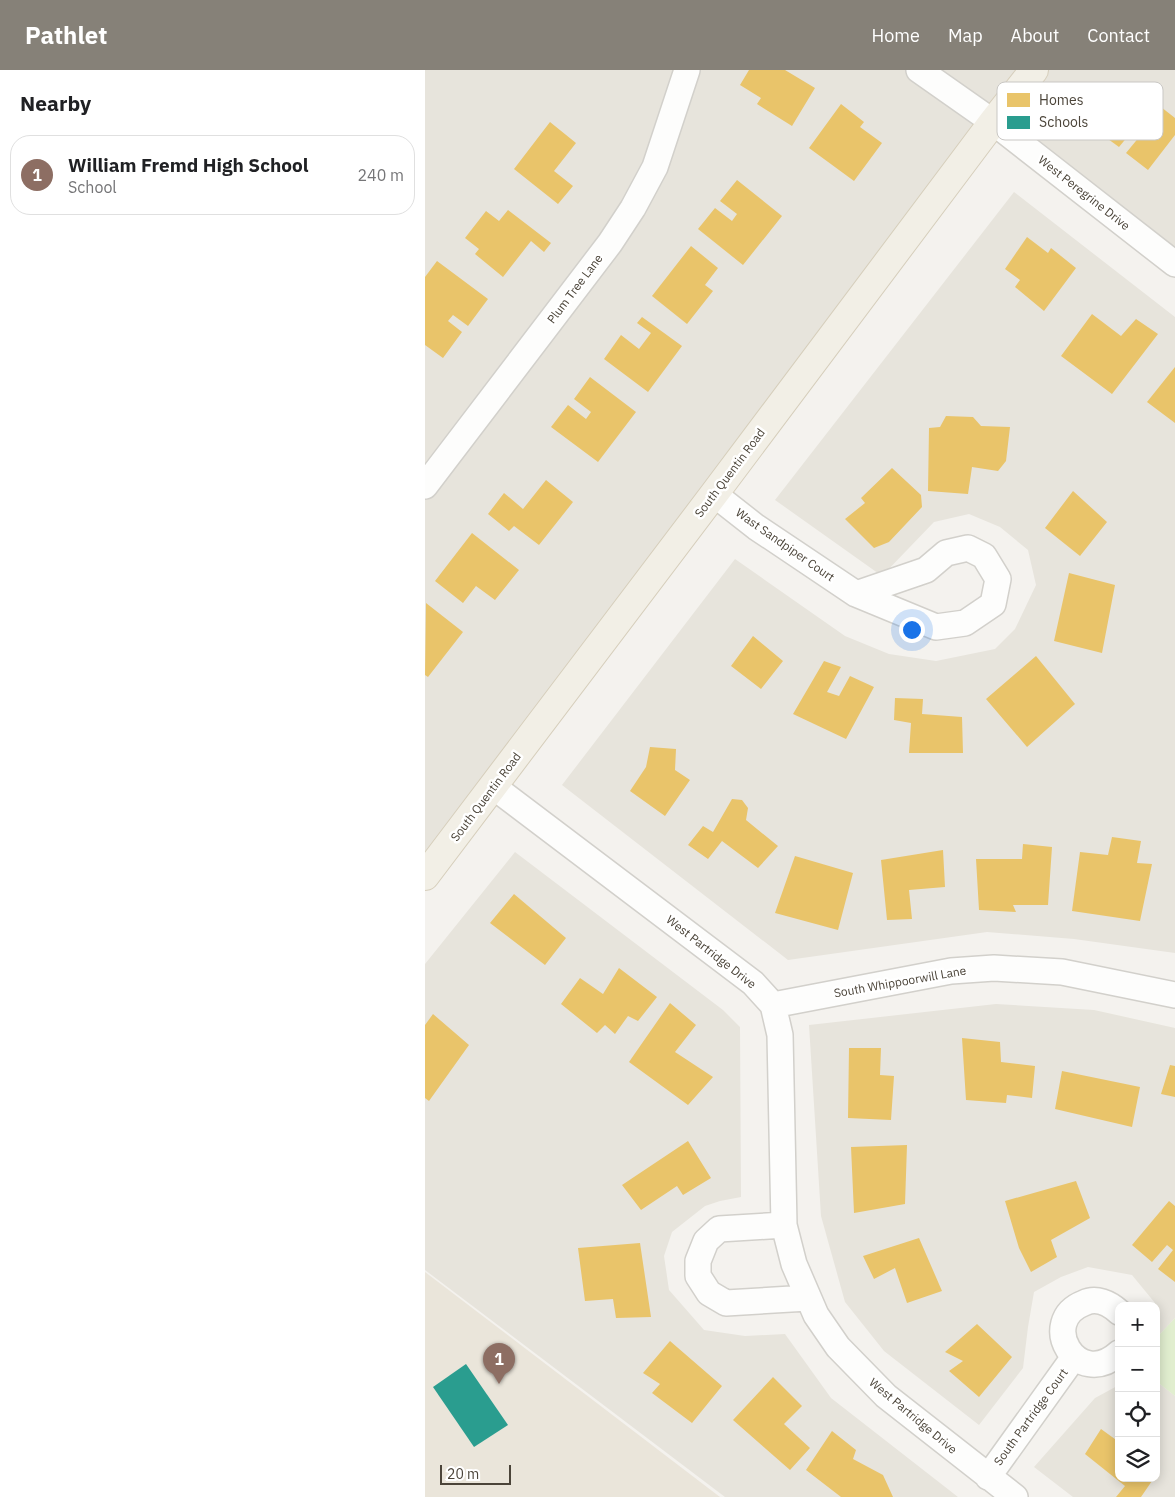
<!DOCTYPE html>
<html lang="en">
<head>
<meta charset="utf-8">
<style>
  :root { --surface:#fff; --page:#f6f6f6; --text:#202124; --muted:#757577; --line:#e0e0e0; --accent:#868178 }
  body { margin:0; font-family:"IBM Plex Sans",sans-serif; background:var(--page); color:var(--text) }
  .controls { position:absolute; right:15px; bottom:15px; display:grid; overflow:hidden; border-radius:10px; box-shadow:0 2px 12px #0003 }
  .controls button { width:45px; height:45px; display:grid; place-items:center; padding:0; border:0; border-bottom:1px solid var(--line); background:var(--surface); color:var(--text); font:25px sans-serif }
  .scale { position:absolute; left:15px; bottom:12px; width:71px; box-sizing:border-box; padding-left:5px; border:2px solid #4b4439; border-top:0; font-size:14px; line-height:18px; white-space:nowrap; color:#4b4439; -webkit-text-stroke:4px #fff; paint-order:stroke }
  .you { position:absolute; left:486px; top:559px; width:18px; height:18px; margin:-12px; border:4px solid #fff; border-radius:50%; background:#1a73e8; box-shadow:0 0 0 8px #1a73e833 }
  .badge { display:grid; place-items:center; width:32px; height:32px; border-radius:50%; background:var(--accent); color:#fff; font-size:16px; font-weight:700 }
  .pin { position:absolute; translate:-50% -41px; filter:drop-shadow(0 1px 2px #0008) }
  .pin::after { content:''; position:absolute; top:26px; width:18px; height:15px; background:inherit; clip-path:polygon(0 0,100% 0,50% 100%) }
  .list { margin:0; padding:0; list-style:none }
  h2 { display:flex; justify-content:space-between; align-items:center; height:65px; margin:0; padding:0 20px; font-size:21px }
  h2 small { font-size:16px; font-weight:400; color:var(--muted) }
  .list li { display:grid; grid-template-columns:32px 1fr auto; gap:15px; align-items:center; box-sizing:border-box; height:80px; margin:0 10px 10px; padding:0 10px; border:1px solid var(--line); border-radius:20px }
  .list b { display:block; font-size:19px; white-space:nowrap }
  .list p { margin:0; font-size:16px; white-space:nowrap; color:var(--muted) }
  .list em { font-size:16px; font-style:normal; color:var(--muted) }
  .icon { flex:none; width:28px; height:28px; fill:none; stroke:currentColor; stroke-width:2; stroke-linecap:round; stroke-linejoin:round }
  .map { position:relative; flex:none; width:750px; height:1427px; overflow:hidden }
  header { display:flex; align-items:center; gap:30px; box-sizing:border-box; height:70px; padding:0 25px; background:var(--accent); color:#fff }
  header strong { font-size:24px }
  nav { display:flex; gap:28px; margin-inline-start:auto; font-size:18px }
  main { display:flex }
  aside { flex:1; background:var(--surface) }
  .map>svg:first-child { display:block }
  .residential { fill:#e7e4dc }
  .education { fill:#eae5da }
  .green { fill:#e1eecf }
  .homes { fill:#e9c46a }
  .schools { fill:#2a9d8f }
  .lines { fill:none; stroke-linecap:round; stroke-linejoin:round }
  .minor-casing { stroke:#d2d0cb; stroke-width:28 }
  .major-casing { stroke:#d6cebb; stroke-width:30 }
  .minor { stroke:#fdfdfc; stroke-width:25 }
  .major { stroke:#f2efe6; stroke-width:28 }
  .labels { text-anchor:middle; stroke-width:5; stroke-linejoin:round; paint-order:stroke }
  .street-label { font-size:12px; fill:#4b4439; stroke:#fff }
  .key { fill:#fff; stroke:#c9c7c4; stroke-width:1 }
  .key-label { font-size:14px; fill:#4b4439 }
</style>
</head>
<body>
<header>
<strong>Pathlet</strong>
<nav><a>Home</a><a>Map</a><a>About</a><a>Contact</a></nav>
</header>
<main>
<aside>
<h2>Nearby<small></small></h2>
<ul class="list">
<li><span class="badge" style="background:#8d6e63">1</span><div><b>William Fremd High School</b><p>School</p></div><em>240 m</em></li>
</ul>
</aside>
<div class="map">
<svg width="750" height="1427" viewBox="0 0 750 1427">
  <rect width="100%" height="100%" fill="#f4f2ee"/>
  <path class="residential" d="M 0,0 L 750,0 L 750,194 L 568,52 L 0,806 Z
    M 589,122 L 750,247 L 750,883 L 649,869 L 562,862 L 363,890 L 137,715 L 310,489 L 420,566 L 464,584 L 511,591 L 570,579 L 590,559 L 611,515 L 603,480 L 575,457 L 544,444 L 509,452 L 457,506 L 350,430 Z
    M 90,782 L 298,940 L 315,957 L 316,1127 L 295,1131 L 280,1136 L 247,1162 L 239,1186 L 244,1220 L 279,1260 L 320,1266 L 360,1264 L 406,1328 L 533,1427 L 300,1427 L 0,1200 L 0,894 Z
    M 571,934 L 669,940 L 750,958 L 750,1248 L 735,1264 L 730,1233 L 707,1205 L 663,1197 L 636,1207 L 609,1222 L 603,1257 L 598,1298 L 554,1355 L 459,1281 L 420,1232 L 396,1146 L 384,955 Z
    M 731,1311 L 750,1326 L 750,1427 L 648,1427 L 609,1397 L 670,1328 L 694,1315 L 694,1408 L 731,1408 Z"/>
  <path class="education" d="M 0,1202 L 295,1427 L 0,1427 Z"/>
  <path class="green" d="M 750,1248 L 750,1326 L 731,1311 L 731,1275 L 735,1264 Z"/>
  <path class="homes" d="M 324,0 L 360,0 L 390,18 L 367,56 L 332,34 L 336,28 L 315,15 Z
    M 708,15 L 750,48 L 750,65 L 723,100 L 701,83 L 715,66 L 708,60 L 694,77 L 672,61 Z
    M 416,34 L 439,52 L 435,57 L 457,73 L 429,111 L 384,78 Z
    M 125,52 L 151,73 L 129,101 L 148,116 L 133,134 L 89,99 Z
    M 312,110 L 357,146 L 318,195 L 273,159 L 290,138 L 307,151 L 312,144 L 295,131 Z
    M 83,140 L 126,173 L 119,182 L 106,171 L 78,207 L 50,184 L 54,179 L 40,168 L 61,141 L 74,151 Z
    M 602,167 L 623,183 L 626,178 L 651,198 L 619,241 L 590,217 L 595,210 L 580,199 Z
    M 266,176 L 293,198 L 280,215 L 288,221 L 262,254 L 227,226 Z
    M 12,191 L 63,229 L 43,256 L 28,245 L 23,251 L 37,262 L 18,288 L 0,275 L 0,207 Z
    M 667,244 L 696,266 L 711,249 L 733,264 L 687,324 L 636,286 Z
    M 217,247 L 257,276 L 223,322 L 179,289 L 196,265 L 214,279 L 226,263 L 212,253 Z
    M 750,297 L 750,353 L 722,332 Z
    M 165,307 L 211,342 L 173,392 L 126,357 L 143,335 L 161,349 L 166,342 L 149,329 Z
    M 521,346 L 548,347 L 556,356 L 585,357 L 581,391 L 573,401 L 547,397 L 543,424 L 503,421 L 504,358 L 515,357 Z
    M 467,398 L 496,425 L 497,437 L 464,472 L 449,478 L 420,449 L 440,433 L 436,428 Z
    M 121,410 L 148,432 L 114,475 L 89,456 L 84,461 L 63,444 L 79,423 L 98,439 Z
    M 648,421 L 682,452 L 655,486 L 620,458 Z
    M 47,463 L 94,500 L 70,530 L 51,516 L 38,533 L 10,511 Z
    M 644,503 L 690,515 L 677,583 L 629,571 Z
    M 1,533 L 38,562 L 3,607 L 0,605 Z
    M 328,566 L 358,591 L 336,619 L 306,596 Z
    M 611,586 L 650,634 L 602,677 L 561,629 Z
    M 399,591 L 416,597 L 402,622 L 414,626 L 425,606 L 449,617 L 421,669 L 368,644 Z
    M 470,628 L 498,629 L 497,644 L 537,647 L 538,683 L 484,683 L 486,653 L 469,650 Z
    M 225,677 L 251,679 L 250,700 L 265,710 L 240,746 L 205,721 L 221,697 Z
    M 307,729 L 317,730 L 323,738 L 321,750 L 353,776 L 333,798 L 297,771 L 283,789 L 263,775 L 278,756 L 288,762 Z
    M 687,767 L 716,771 L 712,793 L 727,794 L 715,851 L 647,841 L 655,782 L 683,785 Z
    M 598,774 L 627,777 L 623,835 L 588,835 L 591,842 L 554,840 L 551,789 L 597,789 Z
    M 518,780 L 520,817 L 484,820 L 487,849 L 462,850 L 456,790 Z
    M 370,786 L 428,803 L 413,860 L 350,843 Z
    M 89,824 L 141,868 L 120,895 L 65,853 Z
    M 194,898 L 232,927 L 213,951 L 203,946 L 190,964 L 180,955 L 172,963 L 136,934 L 155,908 L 178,924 Z
    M 245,933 L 271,955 L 250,982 L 288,1007 L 263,1035 L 204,992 Z
    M 8,944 L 44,975 L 4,1031 L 0,1028 L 0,955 Z
    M 537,968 L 575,972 L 576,992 L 610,996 L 607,1028 L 582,1025 L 581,1033 L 541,1030 Z
    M 424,978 L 456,978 L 455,1005 L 469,1006 L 466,1050 L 423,1048 Z
    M 745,995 L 750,996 L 750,1027 L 736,1024 Z
    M 637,1001 L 715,1017 L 707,1057 L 630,1039 Z
    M 263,1071 L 286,1108 L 258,1125 L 252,1116 L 216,1140 L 197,1115 Z
    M 482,1075 L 480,1134 L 429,1143 L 426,1077 Z
    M 651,1111 L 665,1148 L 626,1170 L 632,1187 L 606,1202 L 594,1178 L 580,1131 Z
    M 744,1131 L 750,1136 L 750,1212 L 733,1199 L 748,1180 L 742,1175 L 727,1192 L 707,1175 Z
    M 494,1168 L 517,1221 L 482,1233 L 470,1198 L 449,1209 L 438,1186 Z
    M 215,1173 L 226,1247 L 191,1248 L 188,1229 L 160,1231 L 153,1178 Z
    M 552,1254 L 587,1287 L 554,1327 L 524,1301 L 538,1291 L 520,1282 Z
    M 245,1271 L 297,1316 L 267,1353 L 227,1323 L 235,1314 L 218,1303 Z
    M 348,1307 L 377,1336 L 359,1354 L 385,1378 L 365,1400 L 308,1350 Z
    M 676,1359 L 694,1372 L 694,1408 L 729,1408 L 716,1427 L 691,1427 L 700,1416 L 660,1384 Z
    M 407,1361 L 431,1380 L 428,1389 L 458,1405 L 468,1427 L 416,1427 L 381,1400 Z"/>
  <path class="schools" d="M 41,1294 L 83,1355 L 49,1377 L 8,1317 Z"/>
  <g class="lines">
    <g class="minor-casing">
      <path id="minor" d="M 494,0 L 568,52 L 750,194
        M 0,416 L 185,173 L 208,138 L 230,97 L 262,0
        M 289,424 L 331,457 L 431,524 L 511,557 L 540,553 L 568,534 L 573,509 L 559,486 L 543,478 L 521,483 L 501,500 L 431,524
        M 69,717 L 328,913 L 348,935 L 355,965 L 359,1155 L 369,1194 L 391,1245 L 413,1277 L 461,1326 L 590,1427
        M 348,935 L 526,901 L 569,898 L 637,902 L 750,925
        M 359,1155 L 294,1159 L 281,1171 L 273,1191 L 273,1206 L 284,1223 L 301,1233 L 383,1228
        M 694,1242 C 684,1233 671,1227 659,1233 C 612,1251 652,1321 694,1283
        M 563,1407 L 649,1287"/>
    </g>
    <g class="major-casing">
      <path id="major" d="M 0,806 L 289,424 L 568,52 L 609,0"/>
    </g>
    <use href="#minor" class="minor"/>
    <use href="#major" class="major"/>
  </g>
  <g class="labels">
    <g class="street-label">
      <text transform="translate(659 123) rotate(38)" y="4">West Peregrine Drive</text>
      <text transform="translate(150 219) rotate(-53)" y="4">Plum Tree Lane</text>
      <text transform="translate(305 403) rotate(-53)" y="4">South Quentin Road</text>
      <text transform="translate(360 475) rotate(35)" y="4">Wast Sandpiper Court</text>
      <text transform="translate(61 727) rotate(-53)" y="4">South Quentin Road</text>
      <text transform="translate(286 882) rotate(38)" y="4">West Partridge Drive</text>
      <text transform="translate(475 912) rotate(-10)" y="4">South Whippoorwill Lane</text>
      <text transform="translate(488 1346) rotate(40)" y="4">West Partridge Drive</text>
      <text transform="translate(606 1347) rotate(-54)" y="4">South Partridge Court</text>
    </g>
  </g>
  <rect x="572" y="12" width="166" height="58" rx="8" class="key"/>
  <rect x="582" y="23" width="23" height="14" fill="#e9c46a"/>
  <rect x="582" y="46" width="23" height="13" fill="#2a9d8f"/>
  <g class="key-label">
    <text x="614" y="35">Homes</text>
    <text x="614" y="57">Schools</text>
  </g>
</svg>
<div class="controls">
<button>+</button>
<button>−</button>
<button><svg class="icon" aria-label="locate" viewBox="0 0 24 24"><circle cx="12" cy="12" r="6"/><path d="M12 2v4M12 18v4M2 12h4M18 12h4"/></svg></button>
<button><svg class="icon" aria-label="layers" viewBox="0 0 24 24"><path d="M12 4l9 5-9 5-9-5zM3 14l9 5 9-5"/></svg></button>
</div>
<div class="scale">20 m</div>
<div class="you"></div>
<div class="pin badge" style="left:74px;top:1314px;background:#8d6e63">1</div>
</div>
</main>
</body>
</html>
